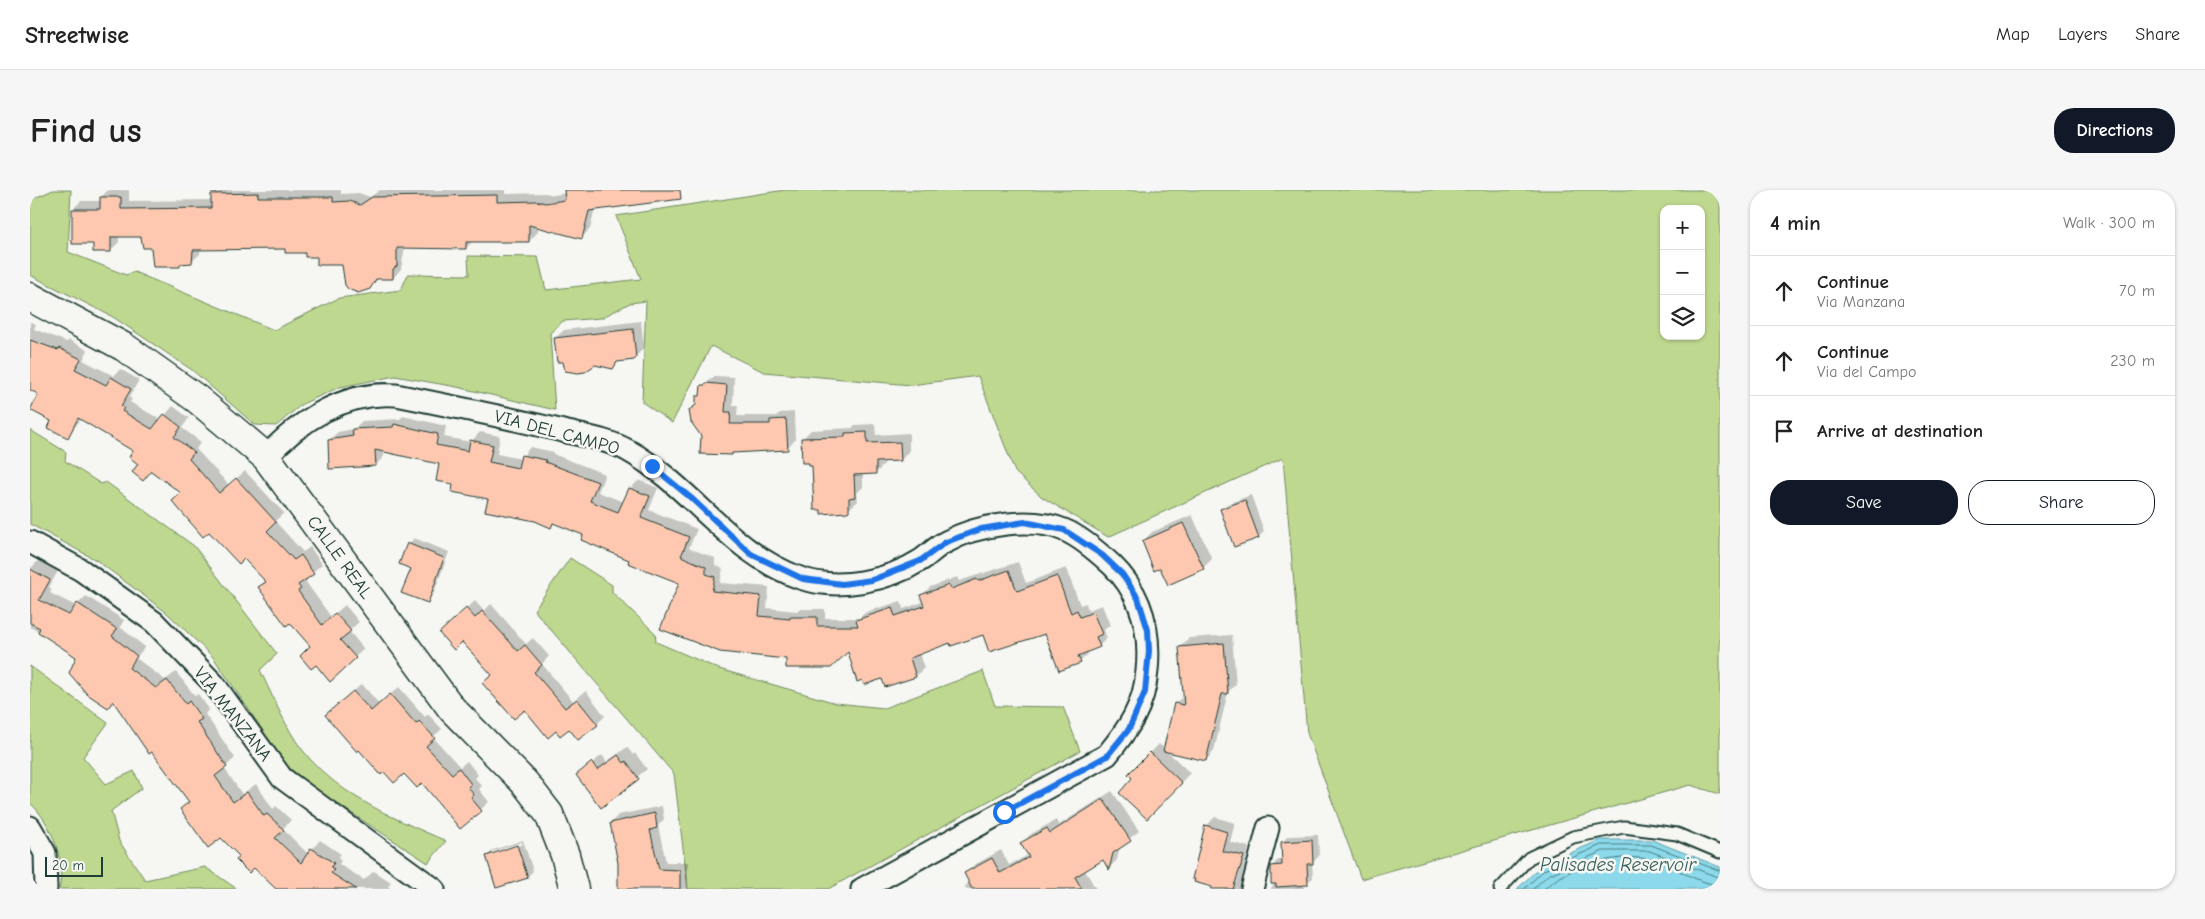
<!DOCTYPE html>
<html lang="en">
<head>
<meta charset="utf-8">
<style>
  :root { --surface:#fff; --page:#f6f6f6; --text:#222; --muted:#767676; --line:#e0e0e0; --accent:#111827 }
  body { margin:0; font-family:"Comic Neue",sans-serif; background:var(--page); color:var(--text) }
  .controls { position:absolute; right:15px; top:15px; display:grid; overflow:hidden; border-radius:10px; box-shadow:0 1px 4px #0004 }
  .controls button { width:45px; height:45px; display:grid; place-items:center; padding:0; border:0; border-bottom:1px solid var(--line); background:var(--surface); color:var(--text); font:25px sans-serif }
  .scale { position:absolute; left:15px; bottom:12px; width:58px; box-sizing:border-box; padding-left:5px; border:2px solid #1f3d34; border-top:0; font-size:14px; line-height:18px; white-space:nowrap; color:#1f3d34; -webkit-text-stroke:4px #f6f6f2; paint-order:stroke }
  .stop { position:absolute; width:15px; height:15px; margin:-11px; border:4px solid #1a73e8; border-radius:50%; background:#fff }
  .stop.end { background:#1a73e8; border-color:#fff; box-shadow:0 1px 5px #0008 }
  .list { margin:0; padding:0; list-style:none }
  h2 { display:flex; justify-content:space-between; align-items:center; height:65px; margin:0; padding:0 20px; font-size:21px }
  h2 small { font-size:16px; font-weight:400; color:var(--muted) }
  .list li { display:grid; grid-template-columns:32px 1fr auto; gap:15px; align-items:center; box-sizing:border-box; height:70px; padding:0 20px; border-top:1px solid var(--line) }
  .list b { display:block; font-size:19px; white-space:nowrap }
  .list p { margin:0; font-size:16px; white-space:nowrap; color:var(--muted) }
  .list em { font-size:16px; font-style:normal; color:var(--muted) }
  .actions { display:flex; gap:10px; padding:15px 20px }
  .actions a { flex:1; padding:11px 0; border:1px solid var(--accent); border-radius:20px; text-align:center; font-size:18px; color:var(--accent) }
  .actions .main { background:var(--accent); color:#fff }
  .icon { flex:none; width:28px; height:28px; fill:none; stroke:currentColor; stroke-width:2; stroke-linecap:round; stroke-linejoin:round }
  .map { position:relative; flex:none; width:1690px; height:699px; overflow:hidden; border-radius:20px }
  header { display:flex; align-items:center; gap:30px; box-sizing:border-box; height:70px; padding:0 25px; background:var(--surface); border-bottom:1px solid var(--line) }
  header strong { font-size:24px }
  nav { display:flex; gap:28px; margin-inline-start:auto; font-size:18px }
  .intro { display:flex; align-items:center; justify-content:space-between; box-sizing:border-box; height:120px; padding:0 30px }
  h1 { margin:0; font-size:35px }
  .button { padding:12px 22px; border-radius:20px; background:var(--accent); color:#fff; font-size:18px; font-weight:700 }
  main { display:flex; gap:30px; padding:0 30px }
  aside { flex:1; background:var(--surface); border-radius:20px; box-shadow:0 1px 4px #0004 }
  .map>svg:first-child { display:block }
  .green { fill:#bfd88f; stroke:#6f8a62; fill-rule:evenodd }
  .water { fill:#8bd9eb; stroke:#609ba2 }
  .shadow { fill:#0003; fill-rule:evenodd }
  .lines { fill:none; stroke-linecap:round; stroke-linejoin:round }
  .shore { stroke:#4a7b7d; stroke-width:1 }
  .building { fill:#fec8b0; stroke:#1f3d34 }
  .lane-casing { stroke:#1f3d34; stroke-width:15 }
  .street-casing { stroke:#1f3d34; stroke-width:25 }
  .secondary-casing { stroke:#1f3d34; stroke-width:31 }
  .lane { stroke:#f6f6f2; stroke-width:11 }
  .street { stroke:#f6f6f2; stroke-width:21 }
  .secondary { stroke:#f6f6f2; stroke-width:28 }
  .route { stroke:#1a73e8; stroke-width:6 }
  .labels { text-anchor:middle; stroke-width:5; stroke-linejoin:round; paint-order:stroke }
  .street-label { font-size:18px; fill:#1f3d34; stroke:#f6f6f2 }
  .water-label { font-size:19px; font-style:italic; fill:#355c59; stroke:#f6f6f2 }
</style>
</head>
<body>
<header>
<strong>Streetwise</strong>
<nav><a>Map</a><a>Layers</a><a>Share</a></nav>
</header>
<div class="intro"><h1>Find us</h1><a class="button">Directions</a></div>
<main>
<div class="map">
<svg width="1690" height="699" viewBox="0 0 1690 699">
  <rect width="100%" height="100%" fill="#f6f6f2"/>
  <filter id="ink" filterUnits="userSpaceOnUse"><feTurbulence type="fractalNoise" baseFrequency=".02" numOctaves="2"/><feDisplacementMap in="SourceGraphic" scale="10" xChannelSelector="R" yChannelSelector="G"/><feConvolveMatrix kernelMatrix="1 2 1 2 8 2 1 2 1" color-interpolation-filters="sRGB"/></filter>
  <g filter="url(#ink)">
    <path class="green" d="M 23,0 L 41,0 L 38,62 L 96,85 L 104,82 L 244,140 L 309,108 L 371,100 L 378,84 L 439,85 L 438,66 L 508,67 L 516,100 L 611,89 L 586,26 L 755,0 L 1690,0 L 1690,604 L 1660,595 L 1331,689 L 1277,543 L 1253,268 L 1078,347 L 1012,307 L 985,282 L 948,186 L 881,195 L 734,182 L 681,156 L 642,233 L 612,212 L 616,111 L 600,113 L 571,128 L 533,131 L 520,143 L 525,220 L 427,197 L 365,186 L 310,197 L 272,214 L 246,236 L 225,235 L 162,180 L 83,127 L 0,85 L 0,10 ZM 1634,19 L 1671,19 L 1671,146 L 1634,146 Z
      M 0,240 L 36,262 L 35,271 L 71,294 L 76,292 L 164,356 L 247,464 L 230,480 C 241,503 252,529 266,551 C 301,603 361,627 416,651 L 398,673 L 289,602 L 257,576 L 183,467 L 136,422 L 66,370 L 0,334 Z
      M 540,368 L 582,395 L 582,402 L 625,443 L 626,452 L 689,479 L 806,513 L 854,518 L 953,481 L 965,516 L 1033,517 L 1050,561 L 798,699 L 658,699 L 644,584 L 504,420 Z
      M 0,476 L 78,533 L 53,567 L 76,594 L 104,581 L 112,598 L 81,621 L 89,651 L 115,690 L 175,677 L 207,699 L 29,699 C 36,672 21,631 0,613 Z"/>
    <path class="water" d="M 1570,650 L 1622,650 L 1690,677 L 1690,699 L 1487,699 L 1511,676 Z"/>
    <path class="shadow" d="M 78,0 L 99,0 L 99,11 L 182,10 L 182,5 L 186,0 L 311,0 L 311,4 L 329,3 L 340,7 L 350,0 L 475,0 L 475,4 L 516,3 L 524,5 L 536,3 L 536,0 L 639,0 L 565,19 L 560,39 L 552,47 L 508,36 L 508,42 L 499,51 L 443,51 L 436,58 L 375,57 L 371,79 L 363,88 L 349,88 L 339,98 L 313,74 L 257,58 L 170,59 L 170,64 L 161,72 L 153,72 L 149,76 L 112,46 L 89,46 L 89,52 L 80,61 L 64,53 L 43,19 L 51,11 L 71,11 L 71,7 Z
      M 611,131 L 614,158 L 605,167 L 590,170 L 582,178 L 525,148 L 534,140 Z
      M 0,132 L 6,134 L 4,139 L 37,152 L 39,150 L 58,160 L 53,170 L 84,186 L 90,179 L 109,190 L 99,207 L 102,209 L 100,212 L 131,230 L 143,216 L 159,228 L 152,238 L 171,252 L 166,259 L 199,295 L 215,281 L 254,323 L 245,331 L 273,362 L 280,357 L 292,374 L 277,387 L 278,389 L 276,392 L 301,427 L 315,415 L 329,432 L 319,441 L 334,459 L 325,467 L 300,490 L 282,456 L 230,397 L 236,391 L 152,303 L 122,280 L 113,290 L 105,261 L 51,229 L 38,246 L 23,231 L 10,203 L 0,199 Z
      M 685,186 L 704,187 L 703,215 L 708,215 L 707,226 L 746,226 L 750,223 L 764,222 L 765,250 L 757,258 L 704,262 L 701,264 L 672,246 L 668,207 L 672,203 L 672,196 Z
      M 373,226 L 416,236 L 414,247 L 441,252 L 450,242 L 470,246 L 467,264 L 491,269 L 500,257 L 524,262 L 523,264 L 575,284 L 568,302 L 594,312 L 600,299 L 609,290 L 628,298 L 619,320 L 667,339 L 659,358 L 685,368 L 685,375 L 693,379 L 690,393 L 739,397 L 737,418 L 767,421 L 769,419 L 795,419 L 795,428 L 829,428 L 836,422 L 871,411 L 873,419 L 893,412 L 891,406 L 900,397 L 927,387 L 929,391 L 988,372 L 996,393 L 1036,378 L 1050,415 L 1056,413 L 1058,420 L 1072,415 L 1080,435 L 1074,440 L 1077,448 L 1069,456 L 1058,461 L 1059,463 L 1050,472 L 1015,442 L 954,444 L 889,463 L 894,478 L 886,486 L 853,488 L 819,460 L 758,468 L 650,392 L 554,344 L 525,332 L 521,337 L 425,293 L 411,273 L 354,261 L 354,266 L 346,275 L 299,250 L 308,242 L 324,239 L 332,231 L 370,229 Z
      M 845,234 L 846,245 L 879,243 L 879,261 L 871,270 L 854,271 L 854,274 L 846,283 L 833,283 L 833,297 L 827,303 L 828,311 L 819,319 L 784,275 L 772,249 L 781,240 L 822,238 L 825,235 Z
      M 1221,305 L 1234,341 L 1229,347 L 1191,320 L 1197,314 Z
      M 1162,325 L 1182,369 L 1173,378 L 1131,376 L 1113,351 L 1122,342 Z
      M 384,348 L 419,362 L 403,405 L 397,411 L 382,378 L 379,354 Z
      M 8,371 L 28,381 L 19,397 L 22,399 L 20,403 L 46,416 L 56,406 L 94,430 L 90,437 L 115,457 L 106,468 L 135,490 L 146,482 L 165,506 L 168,504 L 179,519 L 175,524 L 205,568 L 194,578 L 212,604 L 226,594 L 243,619 L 246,616 L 261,630 L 253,639 L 278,664 L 290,650 L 311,664 L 308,668 L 311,671 L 309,674 L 334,690 L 344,681 L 361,692 L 358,697 L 362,699 L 251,699 L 191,647 L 152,619 L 160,611 L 84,510 L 78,516 L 47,467 L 23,449 L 0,437 L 0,379 Z
      M 445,411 L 454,421 L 461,414 L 496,454 L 503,448 L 519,466 L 512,474 L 543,511 L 556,501 L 575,526 L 567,534 L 527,540 L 496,518 L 418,435 Z
      M 1202,445 L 1206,494 L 1198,502 L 1184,561 L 1176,570 L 1137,561 L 1160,583 L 1117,628 L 1104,588 L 1100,584 L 1129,554 L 1135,559 L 1145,514 L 1154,505 L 1150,457 L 1159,448 Z
      M 332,494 L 349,514 L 369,497 L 395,527 L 398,524 L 412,539 L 403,547 L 430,577 L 437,571 L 448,585 L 445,588 L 452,596 L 449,599 L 459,612 L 430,638 L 392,591 L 305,517 Z
      M 597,557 L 603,565 L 605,563 L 617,579 L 571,616 L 548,585 L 572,565 L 577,572 Z
      M 1082,601 L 1109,641 L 1090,656 L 1087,670 L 1079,678 L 1073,668 L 1055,680 L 1066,699 L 933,699 L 940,691 L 936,683 L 944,675 L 971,660 L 979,675 L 998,665 L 992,653 L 1001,644 L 1026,630 L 1029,635 Z
      M 632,616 L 634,629 L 628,636 L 636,672 L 658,672 L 658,699 L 589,699 L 590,673 L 581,633 L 588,625 Z
      M 1185,627 L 1205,633 L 1200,652 L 1219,657 L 1209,699 L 1182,699 L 1176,636 Z
      M 1288,645 L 1289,666 L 1282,673 L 1283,688 L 1274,694 L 1274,699 L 1240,699 L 1243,696 L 1242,676 L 1248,670 L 1253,670 L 1252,652 L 1258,646 Z
      M 493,650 L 503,681 L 497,687 L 457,666 L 463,660 ZM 492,652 L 493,654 L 462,665 L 462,662 Z"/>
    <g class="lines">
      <path class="shore" d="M 1494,699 L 1514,680 L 1571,655 L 1621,655 L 1690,681
        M 1503,699 L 1518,685 L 1573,661 L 1620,661 L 1690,688
        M 1514,699 C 1537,677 1586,663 1618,669 C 1642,673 1665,694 1690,695"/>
    </g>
    <path class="building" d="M 534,0 L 650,0 L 651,9 L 559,21 L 552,49 L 499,35 L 499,52 L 436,52 L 436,59 L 367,58 L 367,76 L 363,79 L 363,89 L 346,89 L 340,99 L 328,103 L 318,99 L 315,95 L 312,75 L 287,75 L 287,67 L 275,67 L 275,63 L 255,63 L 255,59 L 163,60 L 162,73 L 150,74 L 150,77 L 123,77 L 121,58 L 113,58 L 111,47 L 81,47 L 81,62 L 63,62 L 63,54 L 42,54 L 42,19 L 70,19 L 70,7 L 91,7 L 91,19 L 181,18 L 181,4 L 228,3 L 228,7 L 303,7 L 303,12 L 320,11 L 330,15 L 342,7 L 467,5 L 467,12 L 507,11 L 515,13 L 535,10 Z
      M 603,139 L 606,168 L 604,170 L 587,172 L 583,179 L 565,175 L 555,182 L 548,183 L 535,181 L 533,172 L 527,172 L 524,148 Z
      M 0,150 L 28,160 L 29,158 L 51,169 L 45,179 L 76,195 L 81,187 L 101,199 L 91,216 L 94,218 L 92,221 L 122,239 L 134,224 L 151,237 L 144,247 L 164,262 L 159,269 L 189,303 L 206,288 L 246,332 L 237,341 L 264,370 L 271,365 L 284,384 L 268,395 L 271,399 L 268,401 L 292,435 L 305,423 L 321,441 L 310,450 L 326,468 L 300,492 L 286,475 L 281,479 L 270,466 L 280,456 L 260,433 L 256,436 L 228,397 L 236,392 L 214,369 L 209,374 L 179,342 L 173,347 L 142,311 L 151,303 L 121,281 L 113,291 L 102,282 L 108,274 L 99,267 L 103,261 L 48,228 L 38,248 L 18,238 L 21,231 L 0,220 L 8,204 L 0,200 Z
      M 676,193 L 697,195 L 695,222 L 701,222 L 700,234 L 740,234 L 740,230 L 756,229 L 758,260 L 702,263 L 702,265 L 670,264 L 671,246 L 661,232 L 659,220 L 666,215 L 666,206 L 670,206 L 671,195 L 675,195 Z
      M 364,234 L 408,244 L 406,255 L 438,261 L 440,250 L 463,255 L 459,272 L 488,278 L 491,265 L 516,270 L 515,272 L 568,292 L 560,311 L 588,322 L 599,298 L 620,306 L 611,328 L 659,347 L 651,366 L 676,377 L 676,384 L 685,387 L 682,401 L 731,406 L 729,426 L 760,429 L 760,427 L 787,427 L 787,436 L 828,436 L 826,430 L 862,418 L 865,426 L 894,416 L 890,405 L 919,395 L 921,399 L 947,389 L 948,391 L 979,380 L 987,401 L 1027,386 L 1041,423 L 1047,420 L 1050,427 L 1063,422 L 1072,444 L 1066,447 L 1070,457 L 1048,466 L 1051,473 L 1029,481 L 1015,444 L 959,462 L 953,445 L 921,456 L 920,453 L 880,468 L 886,487 L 855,497 L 852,489 L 834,495 L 832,490 L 827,492 L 818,462 L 801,478 L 756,478 L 756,469 L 690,462 L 630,439 L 649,393 L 598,373 L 599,370 L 551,350 L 553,345 L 523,333 L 521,338 L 505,331 L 455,321 L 458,309 L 422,302 L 423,294 L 406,291 L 409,274 L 345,260 L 346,276 L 299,279 L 298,250 L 323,246 L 322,239 L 363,237 Z
      M 837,242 L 837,253 L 870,252 L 871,271 L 846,272 L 846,284 L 824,285 L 825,307 L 819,308 L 819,321 L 817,322 L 791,324 L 791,320 L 784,320 L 782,276 L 779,276 L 779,273 L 772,273 L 771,248 L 815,247 L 815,243 Z
      M 1215,310 L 1229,348 L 1204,357 L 1190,319 Z
      M 1153,333 L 1174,379 L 1138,395 L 1130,378 L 1124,381 L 1112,351 Z
      M 377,353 L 414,368 L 398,413 L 371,403 L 381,379 L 369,374 Z
      M 0,379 L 20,390 L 9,410 L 39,425 L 47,413 L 87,439 L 82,446 L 107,466 L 99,478 L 126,498 L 137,490 L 156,514 L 159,511 L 172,529 L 167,532 L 197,577 L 185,586 L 203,612 L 217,602 L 234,626 L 237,624 L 254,640 L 245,648 L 271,673 L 281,658 L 304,673 L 301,677 L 304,680 L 301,683 L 326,699 L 246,699 L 224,678 L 219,683 L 206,670 L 209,666 L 191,648 L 178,658 L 150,619 L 159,612 L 122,562 L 119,564 L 83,511 L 78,518 L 57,504 L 39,483 L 46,467 L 8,442 L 10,438 L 0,433 Z
      M 436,418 L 445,428 L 452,421 L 488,461 L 495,455 L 512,475 L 504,482 L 535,518 L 547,509 L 568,535 L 548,550 L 539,539 L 530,546 L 526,541 L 518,548 L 495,520 L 484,529 L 452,493 L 462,485 L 432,452 L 424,460 L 409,443 Z
      M 1194,453 L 1198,504 L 1192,504 L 1176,571 L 1133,561 L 1144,513 L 1154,515 L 1149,457 Z
      M 323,501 L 341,521 L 360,504 L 386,534 L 389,531 L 405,548 L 396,556 L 422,584 L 429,578 L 441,594 L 438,597 L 444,605 L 441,608 L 452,621 L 430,639 L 392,593 L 387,598 L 374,584 L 364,593 L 354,582 L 351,585 L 329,560 L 327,562 L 295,525 Z
      M 1120,562 L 1152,593 L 1117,629 L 1089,603 L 1102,588 L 1098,584 Z
      M 588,565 L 594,573 L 596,571 L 609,589 L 571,618 L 546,585 L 562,572 L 567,580 Z
      M 1073,609 L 1101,651 L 1083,663 L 1079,680 L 1073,670 L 1045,687 L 1052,699 L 942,699 L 934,683 L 962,668 L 970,683 L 999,667 L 990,653 L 1017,638 L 1020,643 Z
      M 625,623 L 627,638 L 620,640 L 629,679 L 650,680 L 650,699 L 588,699 L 588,673 L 580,633 Z
      M 1175,635 L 1197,642 L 1192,661 L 1214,666 L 1203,699 L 1181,699 L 1182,697 L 1164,692 L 1165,689 L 1162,689 Z
      M 1282,650 L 1283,674 L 1277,674 L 1278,695 L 1246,697 L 1246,694 L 1241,694 L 1241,676 L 1252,675 L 1251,652 Z
      M 487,655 L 498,688 L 466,698 L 456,666 Z"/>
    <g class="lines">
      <g class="lane-casing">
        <path id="lane" d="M 1470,699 L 1499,668 L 1543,647 L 1594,637 L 1647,644 L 1690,662"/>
      </g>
      <g class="street-casing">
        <path id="street" d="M 236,267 C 270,230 315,201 366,205 C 421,216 475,227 529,240 C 552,246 577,249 597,260 C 662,296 699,363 770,388 C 808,401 858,391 891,370 C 900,364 907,356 916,352 C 946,335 1001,326 1034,340 C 1051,347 1069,363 1082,375 C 1112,404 1121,440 1117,481 C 1114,517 1099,538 1077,565 L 832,699
          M 0,352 L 51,380 L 124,432 L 184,494 L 252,588 L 404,699
          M 0,637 L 15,663 L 16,699
          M 1222,699 L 1238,638"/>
      </g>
      <g class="secondary-casing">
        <path id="secondary" d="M 0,107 L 94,157 L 167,209 L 236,267 L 422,519 L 495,593 L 519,624 L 535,665 L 544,699"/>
      </g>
      <use href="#lane" class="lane"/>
      <use href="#street" class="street"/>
      <use href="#secondary" class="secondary"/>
    </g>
  </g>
  <g class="lines" filter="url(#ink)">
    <path class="route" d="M 622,276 L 661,308 L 721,364 L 773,389 L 812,394 L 842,390 L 890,371 L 916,352 L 951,339 L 995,332 L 1034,340 L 1072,365 L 1092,384 L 1108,408 L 1118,440 L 1119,461 L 1115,502 L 1099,539 L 1077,566 L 974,622"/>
  </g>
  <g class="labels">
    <g class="street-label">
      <text transform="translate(527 242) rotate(15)" y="6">VIA DEL CAMPO</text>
      <text transform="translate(310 367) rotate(54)" y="6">CALLE REAL</text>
      <text transform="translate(203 524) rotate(52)" y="6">VIA MANZANA</text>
    </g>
    <g class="water-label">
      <text x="1588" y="681">Palisades Reservoir</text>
    </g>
  </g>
</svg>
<div class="controls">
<button>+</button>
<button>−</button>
<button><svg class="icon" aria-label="layers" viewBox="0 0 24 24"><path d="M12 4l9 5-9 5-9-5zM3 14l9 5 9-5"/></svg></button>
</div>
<div class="scale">20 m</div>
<div class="stop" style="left:974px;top:622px"></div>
<div class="stop end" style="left:622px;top:276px"></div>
</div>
<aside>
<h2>4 min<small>Walk · 300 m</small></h2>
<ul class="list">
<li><svg class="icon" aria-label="ahead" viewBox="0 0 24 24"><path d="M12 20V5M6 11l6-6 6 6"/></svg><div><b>Continue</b><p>Via Manzana</p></div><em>70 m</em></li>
<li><svg class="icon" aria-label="ahead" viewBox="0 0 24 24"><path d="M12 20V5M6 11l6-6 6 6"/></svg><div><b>Continue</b><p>Via del Campo</p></div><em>230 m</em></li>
<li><svg class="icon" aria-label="arrive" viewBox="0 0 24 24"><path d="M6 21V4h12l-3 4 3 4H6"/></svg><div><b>Arrive at destination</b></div></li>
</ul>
<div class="actions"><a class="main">Save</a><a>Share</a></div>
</aside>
</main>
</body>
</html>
